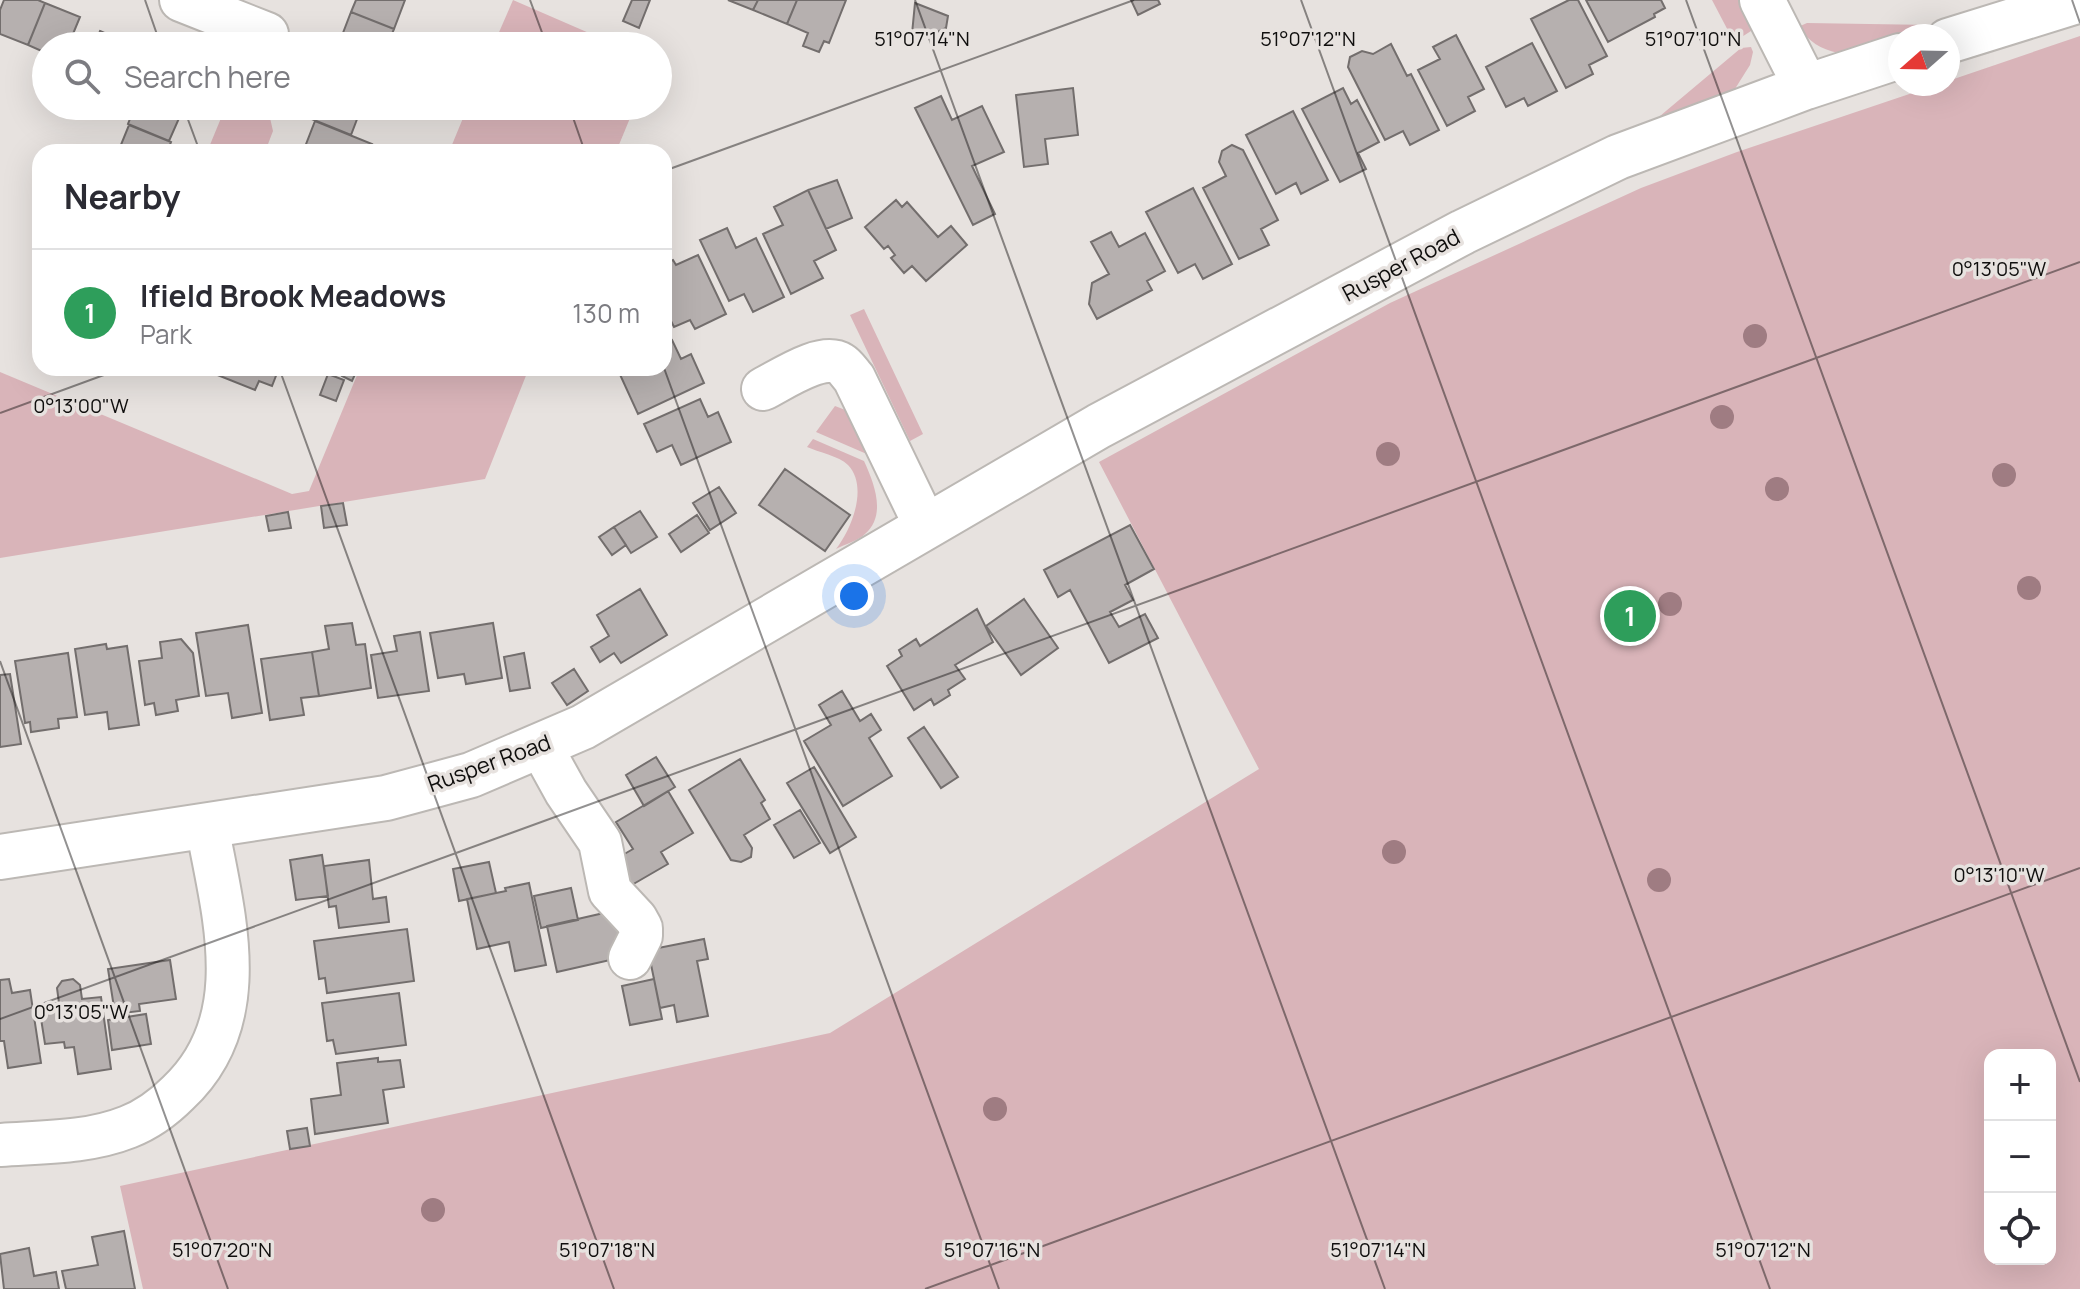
<!DOCTYPE html>
<html lang="en">
<head>
<meta charset="utf-8">
<style>
  :root { --surface:#fff; --page:#f7f7f7; --text:#2b2b33; --muted:#7c7c81; --line:#e1e1e2; --accent:#b45309 }
  body { margin:0; font-family:Manrope,sans-serif; background:var(--page); color:var(--text) }
  .controls { position:absolute; right:24px; bottom:24px; display:grid; overflow:hidden; border-radius:16px; box-shadow:0 8px 32px #0002 }
  .controls button { width:72px; height:72px; display:grid; place-items:center; padding:0; border:0; border-bottom:2px solid var(--line); background:var(--surface); color:var(--text); font:40px sans-serif }
  .compass { position:absolute; left:1888px; top:24px; width:72px; height:72px; border-radius:50%; background:var(--surface); box-shadow:0 8px 32px #0002; rotate:250deg }
  .you { position:absolute; left:854px; top:596px; width:28px; height:28px; margin:-20px; border:6px solid #fff; border-radius:50%; background:#1a73e8; box-shadow:0 0 0 12px #1a73e833 }
  .badge { display:grid; place-items:center; width:52px; height:52px; border-radius:50%; background:var(--accent); color:#fff; font-size:26px; font-weight:700 }
  .pin { position:absolute; translate:-50% -50%; border:4px solid #fff; box-shadow:0 2px 8px #0006 }
  .list { margin:0; padding:0; list-style:none }
  h2 { display:flex; justify-content:space-between; align-items:center; height:104px; margin:0; padding:0 32px; font-size:34px }
  h2 small { font-size:26px; font-weight:400; color:var(--muted) }
  .list li { display:grid; grid-template-columns:52px 1fr auto; gap:24px; align-items:center; box-sizing:border-box; height:128px; padding:0 32px; border-top:2px solid var(--line) }
  .list b { display:block; font-size:30px; white-space:nowrap }
  .list p { margin:0; font-size:26px; white-space:nowrap; color:var(--muted) }
  .list em { font-size:26px; font-style:normal; color:var(--muted) }
  .icon { flex:none; width:44px; height:44px; fill:none; stroke:currentColor; stroke-width:2; stroke-linecap:round; stroke-linejoin:round }
  .map { position:relative; flex:none; width:2080px; height:1289px; overflow:hidden }
  .search { position:absolute; background:var(--surface); box-shadow:0 8px 32px #0002; left:32px; top:32px; width:640px; height:88px; display:flex; align-items:center; gap:20px; box-sizing:border-box; padding:0 28px; border-radius:44px; color:var(--muted); font-size:30px }
  .panel { position:absolute; background:var(--surface); box-shadow:0 8px 32px #0002; left:32px; top:144px; width:640px; height:232px; border-radius:24px }
  .map>svg:first-child { display:block }
  .green { fill:#d9b4b9; fill-rule:evenodd }
  .building { fill:#b6b0af; stroke:#736e6d; stroke-width:2 }
  .lines { fill:none; stroke-linecap:round; stroke-linejoin:round }
  .street-casing { stroke:#bcb8b4; stroke-width:46 }
  .secondary-casing { stroke:#bcb8b4; stroke-width:48 }
  .street { stroke:#fff; stroke-width:42 }
  .secondary { stroke:#fff; stroke-width:44 }
  .tree { fill:#9f7c82 }
  .ticks { fill:none; stroke:#0f0e0d; stroke-width:2; stroke-opacity:0.45 }
  .labels { text-anchor:middle; stroke-width:7; stroke-linejoin:round; paint-order:stroke }
  .street-label { font-size:22px; fill:#0f0e0d; stroke:#e7e2df }
  .ticks-label { font-size:20px; text-anchor:middle; fill:#0f0e0d; stroke:#e7e2df; stroke-width:7; stroke-linejoin:round; paint-order:stroke }
</style>
</head>
<body>
<div class="map">
<svg width="2080" height="1289" viewBox="0 0 2080 1289">
  <rect width="100%" height="100%" fill="#e7e2df"/>
  <path class="green" d="M 513,0 L 619,46 L 493,46 Z
    M 1712,0 L 1738,0 L 1752,28 L 1751,31 L 1734,42 Z
    M 1807,23 L 1931,25 L 1933,30 L 1838,53 C 1820,49 1810,42 1798,27 Z
    M 2080,36 L 2080,1289 L 143,1289 L 120,1186 L 830,1033 L 1259,769 L 1099,462 L 1390,303 L 1641,188 L 1737,152 L 1939,84 L 1948,84 L 1948,81 ZM 1990,1055 L 2050,1055 L 2050,1259 L 1990,1259 Z
    M 1751,47 L 1753,52 L 1750,65 L 1733,92 L 1657,122 L 1660,116 L 1741,48 Z
    M 226,106 L 258,106 L 268,109 L 273,131 L 265,152 L 207,152 Z
    M 468,106 L 635,106 L 616,152 L 449,152 Z
    M 864,309 L 923,434 L 910,441 L 850,315 Z
    M 360,368 L 529,368 L 485,479 L 0,558 L 0,372 L 292,494 L 309,491 Z
    M 835,406 L 848,411 L 869,455 L 816,432 Z
    M 813,439 L 864,461 C 874,483 887,515 865,534 C 858,541 845,544 836,549 C 851,530 869,487 848,465 C 839,456 818,452 807,447 Z"/>
  <path class="building" d="M 4,0 L 38,0 L 45,3 L 28,45 L 0,34 L 0,10 Z
    M 356,0 L 405,0 L 394,29 L 351,12 Z
    M 632,0 L 650,0 L 639,28 L 623,21 Z
    M 728,0 L 758,0 L 753,10 Z
    M 758,0 L 797,0 L 787,24 L 753,10 Z
    M 797,0 L 846,0 L 829,43 L 824,41 L 819,52 L 803,46 L 808,33 L 787,24 Z
    M 1131,0 L 1158,0 L 1160,4 L 1138,15 Z
    M 1569,0 L 1578,0 L 1607,56 L 1589,65 L 1593,74 L 1566,88 L 1531,19 Z
    M 1586,0 L 1661,0 L 1665,8 L 1654,14 L 1655,17 L 1608,42 Z
    M 45,3 L 80,17 L 68,46 L 46,46 L 46,53 L 28,45 Z
    M 915,3 L 948,16 L 946,28 L 911,44 Z
    M 351,12 L 394,29 L 387,46 L 338,46 Z
    M 100,31 L 116,38 L 113,46 L 94,46 Z
    M 1456,35 L 1484,89 L 1468,97 L 1475,111 L 1447,126 L 1418,70 L 1440,59 L 1433,47 Z
    M 1532,43 L 1557,91 L 1528,106 L 1524,98 L 1506,107 L 1486,67 Z
    M 1391,44 L 1407,76 L 1411,74 L 1439,130 L 1410,145 L 1403,131 L 1385,140 L 1348,67 L 1350,57 L 1362,51 L 1373,54 Z
    M 1073,88 L 1078,135 L 1045,139 L 1048,164 L 1024,167 L 1016,95 Z
    M 1343,88 L 1351,104 L 1357,100 L 1379,142 L 1358,153 L 1366,169 L 1340,182 L 1302,109 Z
    M 941,96 L 952,120 L 982,106 L 1004,152 L 972,166 L 995,214 L 973,225 L 915,108 Z
    M 135,106 L 184,107 L 169,141 L 128,124 Z
    M 314,106 L 362,106 L 351,135 L 309,118 Z
    M 1293,111 L 1328,180 L 1301,194 L 1296,183 L 1276,194 L 1246,135 Z
    M 315,121 L 372,144 L 368,152 L 303,152 Z
    M 129,125 L 171,142 L 167,152 L 118,152 Z
    M 1232,145 L 1243,150 L 1278,220 L 1261,229 L 1269,245 L 1239,259 L 1203,188 L 1226,176 L 1219,162 L 1222,151 Z
    M 837,180 L 852,218 L 826,229 L 808,190 Z
    M 1193,188 L 1232,264 L 1203,279 L 1195,264 L 1178,273 L 1146,212 Z
    M 808,190 L 836,250 L 814,261 L 823,278 L 791,294 L 763,234 L 783,225 L 774,207 Z
    M 896,200 L 902,207 L 907,202 L 938,237 L 951,226 L 967,245 L 926,281 L 912,266 L 904,273 L 891,258 L 895,255 L 888,246 L 884,249 L 865,227 Z
    M 727,228 L 736,248 L 756,238 L 784,297 L 753,312 L 744,294 L 729,301 L 700,240 Z
    M 1111,232 L 1119,247 L 1145,233 L 1165,271 L 1147,281 L 1152,290 L 1097,319 L 1089,304 L 1092,283 L 1109,274 L 1091,242 Z
    M 698,255 L 726,314 L 695,329 L 690,320 L 674,327 L 666,311 L 664,312 L 664,264 L 673,260 L 676,265 Z
    M 672,340 L 681,359 L 691,354 L 704,383 L 638,414 L 617,368 L 664,368 L 664,343 Z
    M 200,368 L 279,368 L 272,386 L 259,381 L 255,390 Z
    M 345,368 L 358,368 L 352,381 L 342,376 Z
    M 328,374 L 344,380 L 336,401 L 320,395 Z
    M 700,399 L 708,417 L 718,412 L 731,442 L 681,465 L 672,445 L 657,452 L 644,424 Z
    M 785,469 L 850,515 L 825,551 L 759,505 Z
    M 719,487 L 736,513 L 710,530 L 693,503 Z
    M 343,503 L 347,525 L 324,528 L 321,506 Z
    M 640,511 L 657,537 L 631,553 L 614,527 Z
    M 288,512 L 291,528 L 269,531 L 266,516 Z
    M 697,515 L 709,533 L 681,552 L 669,534 Z
    M 1130,525 L 1154,569 L 1125,585 L 1133,600 L 1110,612 L 1119,627 L 1145,614 L 1158,638 L 1109,663 L 1070,590 L 1058,597 L 1044,570 Z
    M 614,527 L 626,545 L 612,555 L 599,537 Z
    M 640,589 L 667,635 L 621,663 L 614,653 L 600,662 L 591,647 L 609,636 L 597,615 Z
    M 1024,599 L 1058,648 L 1021,675 L 986,626 Z
    M 977,609 L 993,642 L 955,665 L 965,679 L 948,690 L 950,695 L 934,705 L 931,699 L 914,710 L 887,666 L 902,656 L 899,650 L 916,639 L 920,646 Z
    M 352,623 L 356,645 L 365,644 L 371,688 L 319,696 L 312,652 L 329,649 L 325,626 Z
    M 493,623 L 502,678 L 466,684 L 464,674 L 438,678 L 430,633 Z
    M 248,625 L 262,713 L 232,718 L 228,693 L 206,696 L 196,633 Z
    M 420,632 L 429,691 L 378,698 L 371,655 L 397,651 L 394,636 Z
    M 181,639 L 193,653 L 199,696 L 176,700 L 178,711 L 156,715 L 154,703 L 145,705 L 139,661 L 162,658 L 160,642 Z
    M 106,644 L 107,649 L 127,646 L 139,725 L 109,729 L 107,712 L 85,715 L 75,649 Z
    M 312,652 L 319,696 L 301,698 L 304,715 L 270,720 L 261,659 Z
    M 68,653 L 77,717 L 58,719 L 59,728 L 31,732 L 30,722 L 25,723 L 15,661 Z
    M 524,653 L 530,688 L 510,691 L 504,657 Z
    M 574,669 L 588,691 L 567,705 L 552,683 Z
    M 10,674 L 21,744 L 0,747 L 0,675 Z
    M 842,691 L 860,721 L 871,714 L 881,730 L 869,738 L 892,776 L 843,806 L 804,741 L 831,725 L 819,705 Z
    M 924,727 L 958,777 L 941,788 L 908,738 Z
    M 656,757 L 675,787 L 644,806 L 626,775 Z
    M 740,759 L 765,800 L 761,803 L 770,819 L 744,835 L 752,848 L 751,857 L 741,862 L 731,860 L 689,790 Z
    M 814,767 L 856,837 L 830,853 L 787,783 Z
    M 668,791 L 693,833 L 661,852 L 668,864 L 630,886 L 614,860 L 633,849 L 616,822 Z
    M 800,810 L 820,843 L 794,858 L 774,825 Z
    M 322,855 L 328,896 L 296,900 L 290,860 Z
    M 369,860 L 373,899 L 386,897 L 389,922 L 339,928 L 336,906 L 329,907 L 324,866 Z
    M 489,862 L 496,893 L 459,901 L 453,869 Z
    M 529,883 L 546,965 L 515,971 L 509,942 L 477,949 L 467,899 L 506,891 L 505,888 Z
    M 571,888 L 578,920 L 541,928 L 534,896 Z
    M 617,910 L 624,938 L 615,940 L 619,958 L 557,972 L 547,926 Z
    M 407,929 L 414,981 L 327,993 L 325,978 L 319,979 L 314,941 Z
    M 704,939 L 708,959 L 697,961 L 708,1016 L 677,1022 L 674,1005 L 660,1008 L 648,950 Z
    M 170,960 L 176,999 L 139,1004 L 140,1011 L 115,1014 L 108,969 Z
    M 9,979 L 12,993 L 30,990 L 41,1063 L 8,1068 L 4,1041 L 0,1041 L 0,980 Z
    M 73,979 L 80,985 L 82,999 L 101,997 L 111,1069 L 78,1074 L 74,1047 L 65,1048 L 64,1042 L 45,1044 L 39,1006 L 59,1003 L 57,988 L 62,981 Z
    M 654,979 L 662,1019 L 630,1025 L 622,986 Z
    M 399,993 L 406,1045 L 336,1054 L 333,1040 L 327,1041 L 322,1003 Z
    M 146,1014 L 151,1044 L 112,1050 L 108,1020 Z
    M 378,1058 L 378,1062 L 400,1060 L 404,1087 L 383,1090 L 388,1123 L 315,1134 L 311,1099 L 341,1095 L 337,1063 Z
    M 307,1128 L 310,1146 L 290,1149 L 287,1131 Z
    M 124,1231 L 135,1289 L 66,1289 L 62,1271 L 98,1265 L 92,1237 Z
    M 29,1248 L 34,1276 L 56,1272 L 59,1289 L 4,1289 L 0,1254 Z"/>
  <g class="lines">
    <g class="street-casing">
      <path id="street" d="M 181,0 L 267,34
        M 763,389 C 781,380 822,352 841,364 C 846,367 850,374 854,378 L 926,527
        M 540,745 L 566,792 L 600,842 L 610,891 L 636,919 L 641,928 L 641,936 L 630,958
        M 0,1145 C 42,1142 88,1143 128,1127 C 146,1120 164,1107 178,1093 C 255,1021 224,917 207,826"/>
    </g>
    <g class="secondary-casing">
      <path id="secondary" d="M 1762,0 L 1806,87
        M 1948,41 L 2080,0
        M 0,857 L 386,798 L 471,775 L 583,727 L 1099,426 L 1463,232 L 1618,157 L 1806,87 L 1900,56"/>
    </g>
    <use href="#street" class="street"/>
    <use href="#secondary" class="secondary"/>
  </g>
  <g class="tree">
    <circle cx="1755" cy="336" r="12"/>
    <circle cx="1722" cy="417" r="12"/>
    <circle cx="1388" cy="454" r="12"/>
    <circle cx="2004" cy="475" r="12"/>
    <circle cx="1777" cy="489" r="12"/>
    <circle cx="2029" cy="588" r="12"/>
    <circle cx="1670" cy="604" r="12"/>
    <circle cx="1394" cy="852" r="12"/>
    <circle cx="1659" cy="880" r="12"/>
    <circle cx="995" cy="1109" r="12"/>
    <circle cx="433" cy="1210" r="12"/>
  </g>
  <path class="ticks" d="M 145,0 L 161,46M 530,0 L 547,46M 915,0 L 1385,1289M 1301,0 L 1770,1289M 1686,0 L 2080,1082M 2072,0 L 2080,23M 183,106 L 200,152M 569,106 L 585,152M 664,171 L 1134,0M 279,368 L 614,1289M 664,368 L 999,1289M 0,413 L 123,368M 0,661 L 228,1289M 0,1019 L 2080,262M 925,1289 L 2080,868"/>
  <g class="labels">
    <g class="street-label">
      <text transform="translate(1401 265) rotate(-28)" y="8">Rusper Road</text>
      <text transform="translate(489 763) rotate(-20)" y="8">Rusper Road</text>
    </g>
  </g>
  <g class="ticks-label">
    <text x="1693" y="46">51°07'10"N</text>
    <text x="922" y="46">51°07'14"N</text>
    <text x="1308" y="46">51°07'12"N</text>
    <text x="1999" y="276">0°13'05"W</text>
    <text x="81" y="413">0°13'00"W</text>
    <text x="1999" y="882">0°13'10"W</text>
    <text x="81" y="1019">0°13'05"W</text>
    <text x="222" y="1257">51°07'20"N</text>
    <text x="607" y="1257">51°07'18"N</text>
    <text x="992" y="1257">51°07'16"N</text>
    <text x="1378" y="1257">51°07'14"N</text>
    <text x="1763" y="1257">51°07'12"N</text>
  </g>
</svg>
<div class="controls">
<button>+</button>
<button>−</button>
<button><svg class="icon" aria-label="locate" viewBox="0 0 24 24"><circle cx="12" cy="12" r="6"/><path d="M12 2v4M12 18v4M2 12h4M18 12h4"/></svg></button>
</div>
<svg class="compass" viewBox="-18 -18 36 36"><path d="M0-13l5 13h-10z" fill="#e53935"/><path d="M0 13l5-13h-10z" fill="#7c7c81"/></svg>
<div class="you"></div>
<div class="pin badge" style="left:1630px;top:616px;background:#2e9e5b">1</div>
<div class="search"><svg class="icon" aria-label="search" viewBox="0 0 24 24"><circle cx="10" cy="10" r="6"/><path d="M15 15l6 6"/></svg>Search here</div>
<section class="panel">
<h2>Nearby<small></small></h2>
<ul class="list">
<li><span class="badge" style="background:#2e9e5b">1</span><div><b>Ifield Brook Meadows</b><p>Park</p></div><em>130 m</em></li>
</ul>
</section>
</div>
</body>
</html>
